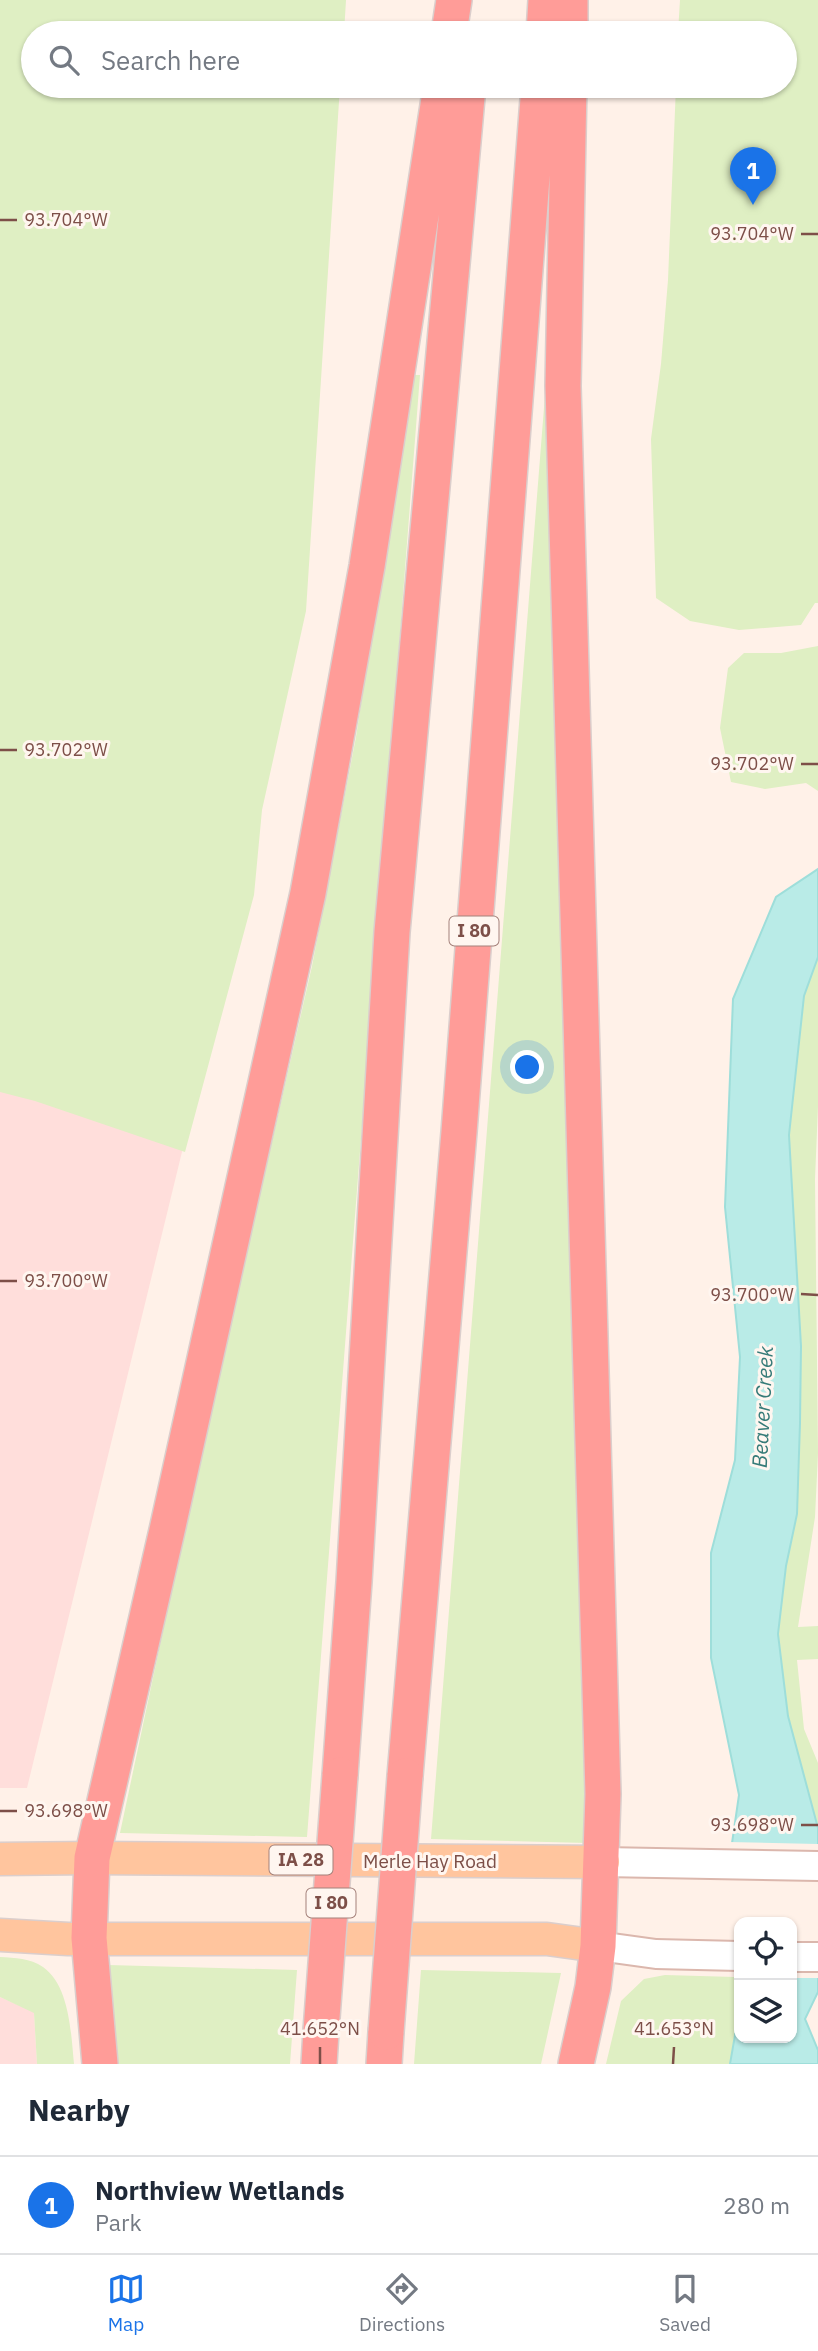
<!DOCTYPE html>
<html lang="en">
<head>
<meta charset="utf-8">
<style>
  :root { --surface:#fff; --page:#f2f2f3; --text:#1f2937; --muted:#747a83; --line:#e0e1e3; --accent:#1a73e8 }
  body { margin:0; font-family:"IBM Plex Sans",sans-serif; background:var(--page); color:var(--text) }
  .controls { position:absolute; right:21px; bottom:21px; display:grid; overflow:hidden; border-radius:14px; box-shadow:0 2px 5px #0004 }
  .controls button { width:63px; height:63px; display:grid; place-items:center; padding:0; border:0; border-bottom:2px solid var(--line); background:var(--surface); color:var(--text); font:35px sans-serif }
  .you { position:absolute; left:528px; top:1068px; width:24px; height:24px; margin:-18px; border:5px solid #fff; border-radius:50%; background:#1a73e8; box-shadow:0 0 0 10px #1a73e833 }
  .badge { display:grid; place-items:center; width:46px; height:46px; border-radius:50%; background:var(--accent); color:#fff; font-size:23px; font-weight:700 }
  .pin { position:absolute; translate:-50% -58px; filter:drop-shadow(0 2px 4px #0008) }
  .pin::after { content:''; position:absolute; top:37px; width:24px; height:21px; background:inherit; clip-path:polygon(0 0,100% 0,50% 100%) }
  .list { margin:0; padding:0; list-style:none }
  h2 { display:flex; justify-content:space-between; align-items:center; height:91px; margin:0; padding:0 28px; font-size:30px }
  h2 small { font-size:23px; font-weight:400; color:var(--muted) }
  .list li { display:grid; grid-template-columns:46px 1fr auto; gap:21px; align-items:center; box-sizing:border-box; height:98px; padding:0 28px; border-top:2px solid var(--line) }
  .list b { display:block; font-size:26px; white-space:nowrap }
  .list p { margin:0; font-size:23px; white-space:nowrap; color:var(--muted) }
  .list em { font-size:23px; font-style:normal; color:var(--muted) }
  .icon { flex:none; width:38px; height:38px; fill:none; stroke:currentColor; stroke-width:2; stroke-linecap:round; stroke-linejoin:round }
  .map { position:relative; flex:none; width:818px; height:2064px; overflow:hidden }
  .search { position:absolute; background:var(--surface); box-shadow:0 2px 5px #0004; left:21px; right:21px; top:21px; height:77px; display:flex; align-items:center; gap:18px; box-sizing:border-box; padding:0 24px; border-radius:38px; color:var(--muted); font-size:26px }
  .sheet { height:189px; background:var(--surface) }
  nav { display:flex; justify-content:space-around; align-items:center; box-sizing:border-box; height:98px; border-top:2px solid var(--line); background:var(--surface); font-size:19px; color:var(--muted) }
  nav a { display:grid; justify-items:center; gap:4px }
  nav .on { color:var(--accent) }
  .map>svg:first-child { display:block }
  .commercial { fill:#ffdedb }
  .green { fill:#dfefc3 }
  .water { fill:#b9ebe7; stroke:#9ededa; stroke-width:2; fill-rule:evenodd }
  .pier { fill:#fff1e8 }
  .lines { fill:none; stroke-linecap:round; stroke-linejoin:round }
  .secondary-casing { stroke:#dbb7ad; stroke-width:32 }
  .primary-casing { stroke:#dbcecc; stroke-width:35 }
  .motorway-casing { stroke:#dbcecc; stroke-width:38 }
  .secondary { stroke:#fff; stroke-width:28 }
  .primary { stroke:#ffc59e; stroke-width:32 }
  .motorway { stroke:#ff9c98; stroke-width:35 }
  .motorway-bridge-casing { stroke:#dbcecc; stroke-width:38; stroke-linecap:butt }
  .motorway-bridge { stroke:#ff9c98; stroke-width:35 }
  .ticks { fill:none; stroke:#7d4f48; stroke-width:2.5 }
  .labels { text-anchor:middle; stroke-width:6; stroke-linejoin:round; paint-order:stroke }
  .shield { fill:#fff6f0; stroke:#a4817a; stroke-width:2 }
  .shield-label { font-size:18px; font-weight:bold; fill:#7d4f48 }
  .street-label { font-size:19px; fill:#7d4f48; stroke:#fff6f0 }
  .water-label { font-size:21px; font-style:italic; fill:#367b78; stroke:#fff6f0 }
  .ticks-label { font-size:18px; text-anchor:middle; fill:#7d4f48; stroke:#fff6f0; stroke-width:6; stroke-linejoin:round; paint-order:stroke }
</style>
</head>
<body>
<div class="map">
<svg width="818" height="2064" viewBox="0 0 818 2064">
  <rect width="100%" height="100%" fill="#fff1e8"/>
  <path class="commercial" d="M 0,916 L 238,922 L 27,1788 L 0,1788 Z
    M 0,1997 L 34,2012 L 37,2064 L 0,2064 Z"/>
  <path class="green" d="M 0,0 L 346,0 L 344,33 L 33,33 L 33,86 L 340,86 L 306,611 L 262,810 L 254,895 L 185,1152 L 35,1101 L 0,1092 Z
    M 680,0 L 818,0 L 818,603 L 815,603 L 801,625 L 739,630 L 690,621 L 656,598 L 651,439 L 661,364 L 668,280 L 676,86 L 785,86 L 785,33 L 678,33 Z
    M 411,375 L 420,375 L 307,1837 L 120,1833 L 194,1485 L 312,966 L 356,737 Z
    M 545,395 L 582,1641 L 587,1843 L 431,1839 Z
    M 818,646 L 818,791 L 806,783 L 765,789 L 731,782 L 720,728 L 728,668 L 744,653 L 781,653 Z
    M 818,957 L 818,1106 L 815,1179 L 818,1453 L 815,1517 L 798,1627 L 818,1626 L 818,1659 L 797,1660 L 804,1729 L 818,1763 L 818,1828 L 788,1716 L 778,1634 L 786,1566 L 797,1514 L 800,1423 L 801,1346 L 789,1135 L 804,996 Z
    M 0,1957 C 15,1958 30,1958 43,1967 C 70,1986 71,2034 74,2064 L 37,2064 L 34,2013 L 0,1997 Z
    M 108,1965 L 297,1970 L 290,2064 L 117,2064 Z
    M 421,1970 L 561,1973 L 541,2064 L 414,2064 Z
    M 665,1975 L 735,1977 L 738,2018 L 730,2064 L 606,2064 L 621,2001 L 644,1979 Z"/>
  <path class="water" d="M 818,869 L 818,957 L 804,996 L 789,1135 L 801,1346 L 800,1423 L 797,1514 L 786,1566 L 778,1634 L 788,1716 L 818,1828 L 818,1992 L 805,2019 L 818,2050 L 818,2064 L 730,2064 L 738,2018 L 732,1843 L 739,1795 L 711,1658 L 711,1553 L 735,1460 L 740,1357 L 725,1207 L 733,999 L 776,897 ZM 739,1922 L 792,1922 L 792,2038 L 739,2038 Z"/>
  <path class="pier" d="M 728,1842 L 818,1844 L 818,1978 L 792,1978 L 792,1922 L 739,1922 L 739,1977 L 732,1977 Z"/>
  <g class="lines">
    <g class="secondary-casing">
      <path id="secondary" d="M 603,1862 L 818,1866
        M 598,1946 L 656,1954 L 739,1956
        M 792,1957 L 818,1957"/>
    </g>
    <g class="primary-casing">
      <path id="primary" d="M 0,1859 L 92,1858 L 603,1862
        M 0,1935 L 68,1939 L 547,1939 L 598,1946"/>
    </g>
    <g class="motorway-casing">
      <path id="motorway" d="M 449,33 L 454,0
        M 544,33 L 546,0
        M 570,33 L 570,0
        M 569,86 L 563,386 L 603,1794 L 598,1946 L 593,1987 L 576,2064
        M 340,1775 L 354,1582 L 392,932 L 468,86
        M 405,1776 L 459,1132 L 539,86
        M 100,2064 L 89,1938 L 92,1858 L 168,1526 L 308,893 L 367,566 L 441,86
        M 319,2064 L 321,2031
        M 384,2064 L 386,2032"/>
    </g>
    <use href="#secondary" class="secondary"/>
    <use href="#primary" class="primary"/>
    <use href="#motorway" class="motorway"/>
    <g class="motorway-bridge-casing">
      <path id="motorway-bridge" d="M 321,2031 L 340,1775
        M 386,2032 L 405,1776"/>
    </g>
    <use href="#motorway-bridge" class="motorway-bridge"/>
  </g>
  <path class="ticks" d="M 0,220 L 17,220M 801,234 L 818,234M 0,750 L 17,750M 801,764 L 818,764M 0,1281 L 17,1281M 801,1294 L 818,1295M 0,1811 L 17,1811M 801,1825 L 818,1825M 320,2064 L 320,2047M 673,2064 L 674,2047"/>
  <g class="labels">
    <g class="shield">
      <rect x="449.5" y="916.5" width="49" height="29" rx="5"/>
      <rect x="269.5" y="1845.5" width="63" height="29" rx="5"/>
      <rect x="306.5" y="1888.5" width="49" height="29" rx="5"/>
    </g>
    <g class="shield-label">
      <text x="474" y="937">I 80</text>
      <text x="301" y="1866">IA 28</text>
      <text x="331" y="1909">I 80</text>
    </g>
    <g class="street-label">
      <text x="430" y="1868">Merle Hay Road</text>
    </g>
    <g class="water-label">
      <text transform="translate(763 1407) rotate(-87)" y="7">Beaver Creek</text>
    </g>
  </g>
  <g class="ticks-label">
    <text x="66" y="226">93.704°W</text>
    <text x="752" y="240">93.704°W</text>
    <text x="66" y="756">93.702°W</text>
    <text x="752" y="770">93.702°W</text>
    <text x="66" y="1287">93.700°W</text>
    <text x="752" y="1301">93.700°W</text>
    <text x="66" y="1817">93.698°W</text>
    <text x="752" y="1831">93.698°W</text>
    <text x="320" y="2035">41.652°N</text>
    <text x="674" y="2035">41.653°N</text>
  </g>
</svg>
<div class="controls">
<button><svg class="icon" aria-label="locate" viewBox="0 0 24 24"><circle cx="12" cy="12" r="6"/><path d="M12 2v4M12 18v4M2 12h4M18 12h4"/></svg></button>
<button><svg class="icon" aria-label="layers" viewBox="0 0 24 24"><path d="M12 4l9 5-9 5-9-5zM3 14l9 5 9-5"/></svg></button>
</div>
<div class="you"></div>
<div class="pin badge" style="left:753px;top:205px">1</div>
<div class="search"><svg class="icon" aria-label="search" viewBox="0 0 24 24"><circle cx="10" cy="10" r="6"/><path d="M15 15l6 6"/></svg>Search here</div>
</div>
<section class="sheet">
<h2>Nearby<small></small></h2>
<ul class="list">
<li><span class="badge">1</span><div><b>Northview Wetlands</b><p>Park</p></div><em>280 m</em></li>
</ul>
</section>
<nav>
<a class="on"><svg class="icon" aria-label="map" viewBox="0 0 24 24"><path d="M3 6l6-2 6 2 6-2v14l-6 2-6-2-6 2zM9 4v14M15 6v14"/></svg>Map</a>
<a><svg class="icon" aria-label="directions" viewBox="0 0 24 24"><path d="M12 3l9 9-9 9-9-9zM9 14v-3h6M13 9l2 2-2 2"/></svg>Directions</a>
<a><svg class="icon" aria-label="saved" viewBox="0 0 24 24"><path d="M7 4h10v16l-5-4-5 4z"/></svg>Saved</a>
</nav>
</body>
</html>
